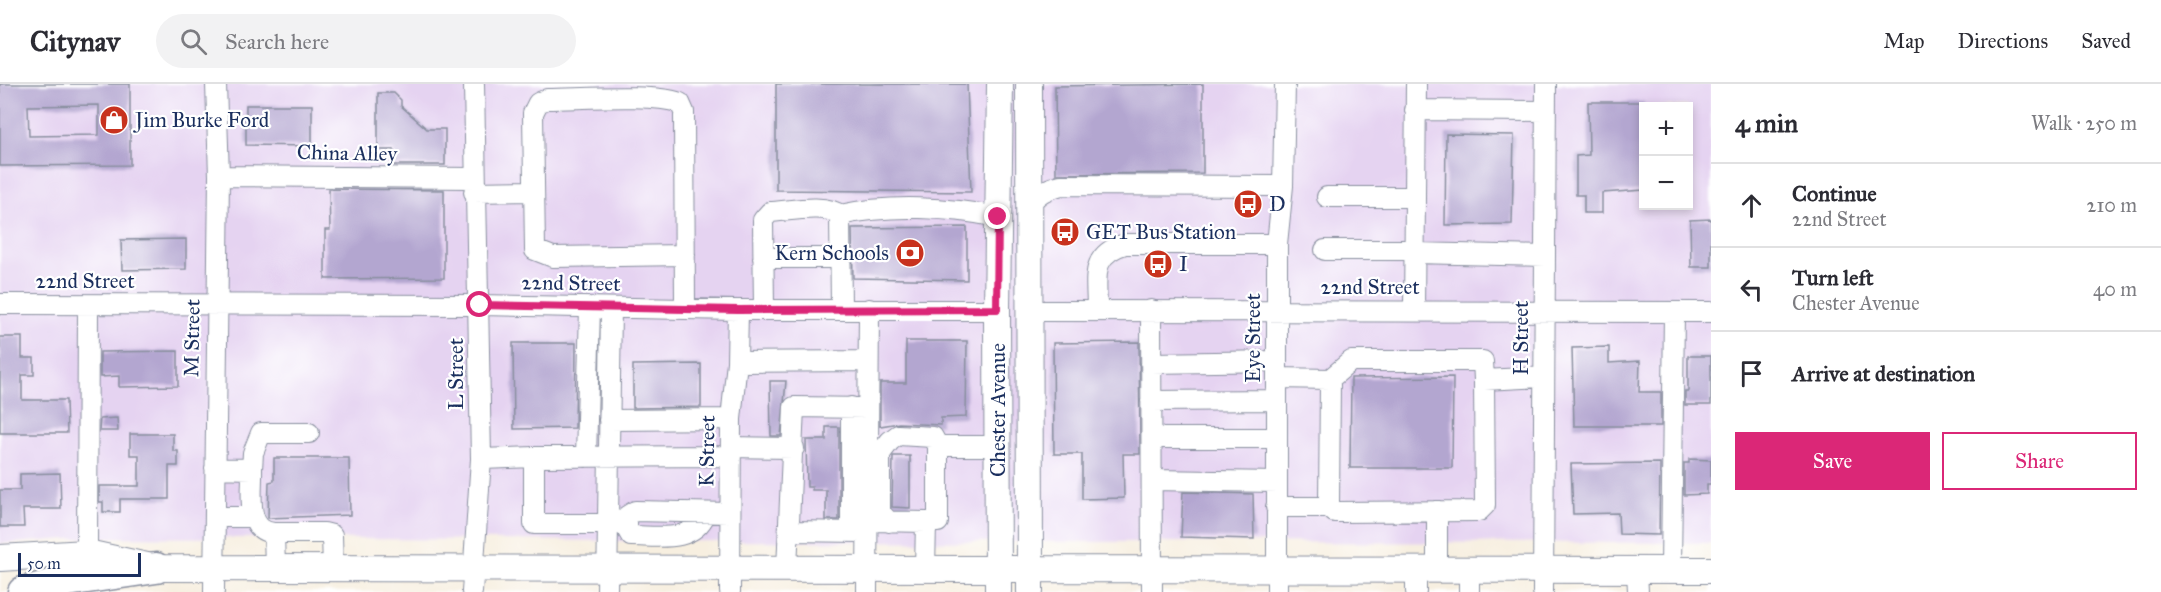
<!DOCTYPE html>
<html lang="en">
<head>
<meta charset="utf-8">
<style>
  :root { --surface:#fff; --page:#f2f2f3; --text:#2b2b33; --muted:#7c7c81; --line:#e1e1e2; --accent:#db2777 }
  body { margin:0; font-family:"IM FELL Great Primer",serif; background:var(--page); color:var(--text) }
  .controls { position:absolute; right:18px; top:18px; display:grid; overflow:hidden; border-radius:0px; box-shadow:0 3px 9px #0003 }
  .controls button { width:54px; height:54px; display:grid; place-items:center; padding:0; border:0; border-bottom:2px solid var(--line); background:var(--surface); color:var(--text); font:30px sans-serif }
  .scale { position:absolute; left:18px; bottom:15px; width:123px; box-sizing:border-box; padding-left:6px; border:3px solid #1b2f5e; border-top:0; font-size:16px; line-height:21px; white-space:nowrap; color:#1b2f5e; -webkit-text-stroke:4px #fff; paint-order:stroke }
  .stop { position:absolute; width:18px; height:18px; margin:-14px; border:4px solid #db2777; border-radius:50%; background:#fff }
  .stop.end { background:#db2777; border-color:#fff; box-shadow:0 2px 6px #0008 }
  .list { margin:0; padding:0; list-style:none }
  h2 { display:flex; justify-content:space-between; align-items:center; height:78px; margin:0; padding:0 24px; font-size:26px }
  h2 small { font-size:20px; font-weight:400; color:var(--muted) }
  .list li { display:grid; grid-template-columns:39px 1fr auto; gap:18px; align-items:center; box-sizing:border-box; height:84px; padding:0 24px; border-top:2px solid var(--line) }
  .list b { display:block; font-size:22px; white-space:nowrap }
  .list p { margin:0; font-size:20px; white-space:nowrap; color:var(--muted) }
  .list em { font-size:20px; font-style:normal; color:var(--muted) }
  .actions { display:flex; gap:12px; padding:18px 24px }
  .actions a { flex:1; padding:14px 0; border:2px solid var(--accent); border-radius:0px; text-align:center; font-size:21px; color:var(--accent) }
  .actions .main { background:var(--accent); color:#fff }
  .icon { flex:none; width:33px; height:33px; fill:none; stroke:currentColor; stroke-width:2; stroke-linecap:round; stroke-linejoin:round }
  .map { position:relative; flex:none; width:1711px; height:508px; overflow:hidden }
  header { display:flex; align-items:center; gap:36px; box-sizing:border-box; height:84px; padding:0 30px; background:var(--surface); border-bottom:2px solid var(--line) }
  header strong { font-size:28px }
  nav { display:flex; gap:33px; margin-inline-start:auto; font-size:21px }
  .search { width:420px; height:54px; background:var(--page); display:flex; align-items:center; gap:15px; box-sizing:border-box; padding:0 21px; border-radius:33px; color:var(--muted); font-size:22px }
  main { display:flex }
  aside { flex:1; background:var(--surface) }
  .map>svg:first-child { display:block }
  .built { fill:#e5d3f1; fill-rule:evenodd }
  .building { fill:#b3a6d0; fill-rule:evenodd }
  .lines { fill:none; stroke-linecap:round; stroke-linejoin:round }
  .minor-casing { stroke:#898f9f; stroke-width:22 }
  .major-casing { stroke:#898f9f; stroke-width:28 }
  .highway-casing { stroke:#898f9f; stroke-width:33 }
  .minor { stroke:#fff; stroke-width:20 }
  .major { stroke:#fff; stroke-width:26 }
  .highway { stroke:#fff; stroke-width:30 }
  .route { stroke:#db2777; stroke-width:8 }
  .labels { text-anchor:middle; stroke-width:4.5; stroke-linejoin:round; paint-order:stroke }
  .poi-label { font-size:21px; fill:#1b2f5e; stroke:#fff; text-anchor:start }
  .street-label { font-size:21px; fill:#1b2f5e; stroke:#fff }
</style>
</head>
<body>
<header>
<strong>Citynav</strong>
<div class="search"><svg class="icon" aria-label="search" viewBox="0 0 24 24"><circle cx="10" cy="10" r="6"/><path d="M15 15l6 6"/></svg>Search here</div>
<nav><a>Map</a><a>Directions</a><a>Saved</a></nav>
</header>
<main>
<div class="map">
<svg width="1711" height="508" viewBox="0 0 1711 508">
  <rect width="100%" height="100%" fill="#fff"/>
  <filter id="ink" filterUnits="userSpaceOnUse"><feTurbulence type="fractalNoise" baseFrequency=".0167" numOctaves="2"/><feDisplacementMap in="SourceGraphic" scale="12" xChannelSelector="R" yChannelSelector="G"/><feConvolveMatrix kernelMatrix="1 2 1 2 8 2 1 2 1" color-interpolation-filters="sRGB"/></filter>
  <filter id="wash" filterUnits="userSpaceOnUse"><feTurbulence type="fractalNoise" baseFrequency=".008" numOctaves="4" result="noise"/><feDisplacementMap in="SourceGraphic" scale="24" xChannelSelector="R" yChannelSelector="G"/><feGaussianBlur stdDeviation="1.35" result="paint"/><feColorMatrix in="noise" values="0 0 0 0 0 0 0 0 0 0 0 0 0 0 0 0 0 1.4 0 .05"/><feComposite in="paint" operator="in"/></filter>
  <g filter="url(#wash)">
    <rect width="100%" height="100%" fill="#f7efe0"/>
    <path class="built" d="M 0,0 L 1711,0 L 1711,459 L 629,457 L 98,453 L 0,460 ZM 1644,22 L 1688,22 L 1688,122 L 1644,122 Z"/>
    <g id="blocks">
      <path class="building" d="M 0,0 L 130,0 L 130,81 L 0,82 ZM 99,21 L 99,51 L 29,52 L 28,22 Z
        M 776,0 L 967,0 L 971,108 L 776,106 Z
        M 1203,0 L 1203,89 L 1056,90 L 1055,2 Z
        M 378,9 L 394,9 L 401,16 L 401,22 L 427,45 L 445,45 L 445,81 L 394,81 L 394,66 L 378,66 Z
        M 1588,18 L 1644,18 L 1644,106 L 1602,109 L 1602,129 L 1584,129 L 1584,111 L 1576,111 L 1576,72 L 1589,71 Z
        M 246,21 L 312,21 L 312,62 L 246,61 Z
        M 1446,50 L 1514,51 L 1512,140 L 1445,141 Z
        M 329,105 L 444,106 L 444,194 L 325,195 L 325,146 L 330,146 Z
        M 1711,135 L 1711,183 L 1691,183 L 1690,136 Z
        M 967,143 L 967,196 L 853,194 L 852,144 Z
        M 186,155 L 186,185 L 122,186 L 121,156 Z
        M 0,253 L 22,253 L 22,274 L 34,274 L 34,291 L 22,291 L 22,316 L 66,316 L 67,349 L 0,349 Z
        M 906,257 L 967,257 L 966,333 L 941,334 L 941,341 L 899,339 L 880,342 L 880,299 L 906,299 Z
        M 1139,258 L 1140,370 L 1123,370 L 1124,414 L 1082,415 L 1082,370 L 1054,370 L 1053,259 Z
        M 513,259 L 576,259 L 575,344 L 514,345 Z
        M 1609,263 L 1609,279 L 1640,277 L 1639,308 L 1661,308 L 1661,342 L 1574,342 L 1572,264 Z
        M 178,267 L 178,302 L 119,303 L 119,292 L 100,293 L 100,268 Z
        M 1688,272 L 1711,272 L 1711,321 L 1685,321 L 1685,307 L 1688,307 Z
        M 701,280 L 701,323 L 633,324 L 633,281 Z
        M 1453,293 L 1452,384 L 1350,384 L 1351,294 Z
        M 770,297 L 786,297 L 781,352 L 771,352 Z
        M 117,334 L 118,347 L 99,347 L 100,335 Z
        M 826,343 L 839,343 L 839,436 L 826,436 L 826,406 L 812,406 L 812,403 L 807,403 L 806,356 L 826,356 Z
        M 130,350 L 173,350 L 173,367 L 178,367 L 178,382 L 169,382 L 169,415 L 120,415 L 120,428 L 103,428 L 103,418 L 99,418 L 99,402 L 139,402 L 139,371 L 130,371 Z
        M 893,372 L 910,372 L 910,424 L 892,423 Z
        M 274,374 L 349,374 L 350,431 L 268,434 L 269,398 L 274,397 Z
        M 1689,375 L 1711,376 L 1711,400 L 1707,400 L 1707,410 L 1684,411 L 1684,379 L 1689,379 Z
        M 1660,379 L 1659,451 L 1619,450 L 1618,429 L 1573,430 L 1571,380 Z
        M 60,389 L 61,425 L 23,425 L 24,443 L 0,443 L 0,406 L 20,406 L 20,390 Z
        M 1183,408 L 1253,410 L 1254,455 L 1181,453 Z"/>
    </g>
  </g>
  <g filter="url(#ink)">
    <use href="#blocks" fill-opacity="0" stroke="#898f9f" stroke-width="1.5"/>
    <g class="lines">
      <g class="minor-casing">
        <path id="minor" d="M 1415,26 L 1546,27
          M 219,92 L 474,94
          M 474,108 L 532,107
          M 1327,113 L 1415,113
          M 1029,121 C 1038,109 1046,105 1061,101 L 1283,102
          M 840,131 C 890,120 948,123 998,133
          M 1325,166 L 1414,166
          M 1414,169 L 1545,172
          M 685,171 L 553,173 L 535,166 L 533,29 L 538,19 L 547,15 C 580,15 652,9 680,19 L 684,28 L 685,224
          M 763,174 L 840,174
          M 0,220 L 480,221 L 738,226 L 997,226
          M 764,225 L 763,136 L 770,128 C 789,127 826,119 840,131 L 841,225
          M 1097,226 C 1097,194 1089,171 1125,160 L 1277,160
          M 1151,226 L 1152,508
          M 1029,227 L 1711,228
          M 1414,227 L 1416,0
          M 737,278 L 868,277
          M 1151,279 L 1277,277
          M 1277,294 L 1330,295
          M 1484,296 L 1483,277 L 1351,277 L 1330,295 L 1329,423 L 1334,428 L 1479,427 L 1485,421 L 1484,296 L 1544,293
          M 1151,317 L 1277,316
          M 609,336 L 731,335
          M 1152,354 L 1277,354
          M 731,363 L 794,364
          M 586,373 L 590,224
          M 481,375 L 534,373
          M 215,384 L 252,385 C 253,407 244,447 274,449 L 275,484
          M 252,385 L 253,369 L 261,349 L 309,349
          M 1152,396 L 1277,398
          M 1276,423 L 1329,423
          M 1437,427 L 1437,486
          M 706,429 C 693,460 658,452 631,452 L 627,445 L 627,432 L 635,427 L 730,429
          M 215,433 L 253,433
          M 877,437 L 926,438 L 925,485
          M 889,438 L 880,428 L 880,370 L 890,357 L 898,351 L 933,353 L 938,362
          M 926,438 L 938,438 L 938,362 L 998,362
          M 627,440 L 534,440 L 534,373 L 731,372
          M 789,447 L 862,448
          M 851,448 L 851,323
          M 274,449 L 324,449 L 332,451 L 333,484
          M 87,469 L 88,221
          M 787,485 L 794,323 L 867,324
          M 1469,486 L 1469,508
          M 1637,486 L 1638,508
          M 1671,486 L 1674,228
          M 214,508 L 219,92 L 216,0
          M 472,508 L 481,375 L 474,0
          M 607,508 L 611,224
          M 730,508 L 731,335 L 737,278 L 738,226
          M 867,508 L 869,225
          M 1277,508 L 1277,160 L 1283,102 L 1285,0
          M 1416,508 L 1416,486
          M 1543,508 L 1546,0"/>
      </g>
      <g class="major-casing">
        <path id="major" d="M 1029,0 L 1030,508
          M 0,474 L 87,469 L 156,484 L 1711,486
          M 998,508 L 997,226 L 1000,0"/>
      </g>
      <g class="highway-casing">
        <path id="highway" d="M 23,508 L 67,497 L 156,484"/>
      </g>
      <use href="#minor" class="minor"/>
      <use href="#major" class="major"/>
      <use href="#highway" class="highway"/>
    </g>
  </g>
  <g class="lines" filter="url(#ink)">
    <path class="route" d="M 480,221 L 738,226 L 997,225 L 998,133"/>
  </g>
  <defs>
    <g id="shop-disc" transform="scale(1.5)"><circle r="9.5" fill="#c8321e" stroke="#fff"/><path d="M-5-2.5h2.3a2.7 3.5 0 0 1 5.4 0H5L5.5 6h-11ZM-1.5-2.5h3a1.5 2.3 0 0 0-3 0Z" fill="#fff"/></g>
    <g id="bus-disc" transform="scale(1.5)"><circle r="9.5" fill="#c8321e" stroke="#fff"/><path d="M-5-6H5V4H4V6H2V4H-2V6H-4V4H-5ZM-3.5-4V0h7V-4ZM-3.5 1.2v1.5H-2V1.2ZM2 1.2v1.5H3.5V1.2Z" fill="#fff"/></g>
    <g id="bank-disc" transform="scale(1.5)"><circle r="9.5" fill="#c8321e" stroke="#fff"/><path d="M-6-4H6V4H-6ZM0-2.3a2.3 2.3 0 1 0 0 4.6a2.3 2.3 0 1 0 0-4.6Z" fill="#fff"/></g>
  </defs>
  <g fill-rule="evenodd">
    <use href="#shop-disc" x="114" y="36"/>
    <use href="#bus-disc" x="1248" y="120"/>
    <use href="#bus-disc" x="1065" y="148"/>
    <use href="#bank-disc" x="910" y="169"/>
    <use href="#bus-disc" x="1158" y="180"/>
  </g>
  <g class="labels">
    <g class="poi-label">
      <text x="135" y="43">Jim Burke Ford</text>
      <text x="1269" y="127">D</text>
      <text x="1086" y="155">GET Bus Station</text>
      <text x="889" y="176" text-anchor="end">Kern Schools</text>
      <text x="1179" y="187">I</text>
    </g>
    <g class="street-label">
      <text transform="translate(347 69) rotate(1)" y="7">China Alley</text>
      <text x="85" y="204">22nd Street</text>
      <text transform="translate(571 199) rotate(1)" y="7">22nd Street</text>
      <text x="1370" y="210">22nd Street</text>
      <text transform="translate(192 254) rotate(-89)" y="7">M Street</text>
      <text transform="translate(1253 254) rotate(-90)" y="7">Eye Street</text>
      <text transform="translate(1521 254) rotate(-90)" y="7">H Street</text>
      <text transform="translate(456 290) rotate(-90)" y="7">L Street</text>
      <text transform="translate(998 326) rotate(-90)" y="7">Chester Avenue</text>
      <text transform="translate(707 367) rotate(-89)" y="7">K Street</text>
    </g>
  </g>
</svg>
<div class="controls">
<button>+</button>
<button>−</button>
</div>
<div class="scale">50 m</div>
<div class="stop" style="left:480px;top:221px"></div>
<div class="stop end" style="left:998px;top:133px"></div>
</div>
<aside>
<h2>4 min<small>Walk · 250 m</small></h2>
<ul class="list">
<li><svg class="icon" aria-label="ahead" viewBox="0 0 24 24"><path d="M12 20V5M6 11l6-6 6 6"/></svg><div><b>Continue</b><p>22nd Street</p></div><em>210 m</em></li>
<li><svg class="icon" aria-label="left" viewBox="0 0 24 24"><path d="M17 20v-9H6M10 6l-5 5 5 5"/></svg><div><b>Turn left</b><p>Chester Avenue</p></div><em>40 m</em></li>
<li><svg class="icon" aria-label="arrive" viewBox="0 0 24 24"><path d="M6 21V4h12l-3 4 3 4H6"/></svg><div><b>Arrive at destination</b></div></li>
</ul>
<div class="actions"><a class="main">Save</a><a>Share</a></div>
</aside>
</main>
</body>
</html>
